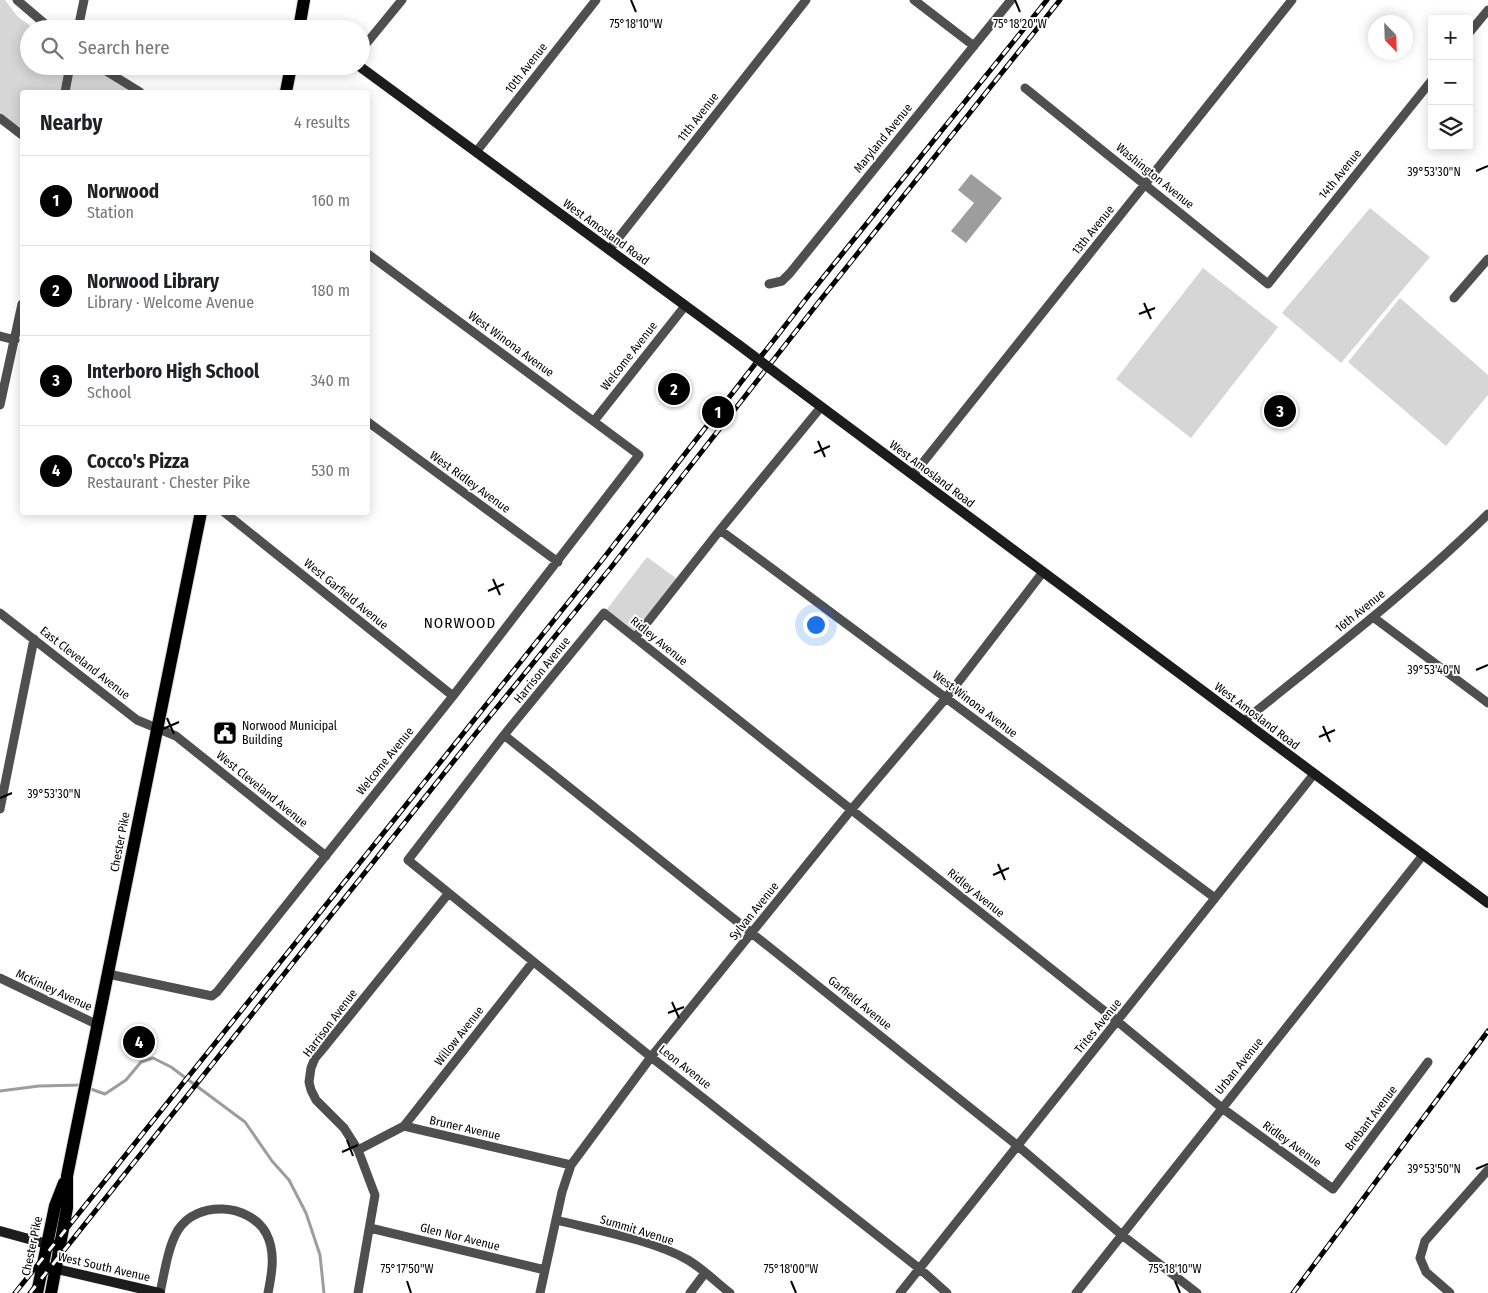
<!DOCTYPE html>
<html lang="en">
<head>
<meta charset="utf-8">
<style>
  :root { --surface:#fff; --page:#f2f2f2; --text:#202124; --muted:#757577; --line:#e0e0e0; --accent:#000 }
  body { margin:0; font-family:"Fira Sans Condensed",sans-serif; background:var(--page); color:var(--text) }
  .controls { position:absolute; right:15px; top:15px; display:grid; overflow:hidden; border-radius:5px; box-shadow:0 2px 12px #0003 }
  .controls button { width:45px; height:45px; display:grid; place-items:center; padding:0; border:0; border-bottom:1px solid var(--line); background:var(--surface); color:var(--text); font:25px sans-serif }
  .compass { position:absolute; left:1368px; top:15px; width:45px; height:45px; border-radius:50%; background:var(--surface); box-shadow:0 2px 12px #0003; rotate:157deg }
  .you { position:absolute; left:815px; top:624px; width:18px; height:18px; margin:-12px; border:4px solid #fff; border-radius:50%; background:#1a73e8; box-shadow:0 0 0 8px #1a73e833 }
  .badge { display:grid; place-items:center; width:32px; height:32px; border-radius:50%; background:var(--accent); color:#fff; font-size:16px; font-weight:700 }
  .pin { position:absolute; translate:-50% -50%; border:2px solid #fff; box-shadow:0 1px 5px #0006 }
  .list { margin:0; padding:0; list-style:none }
  h2 { display:flex; justify-content:space-between; align-items:center; height:65px; margin:0; padding:0 20px; font-size:21px }
  h2 small { font-size:16px; font-weight:400; color:var(--muted) }
  .list li { display:grid; grid-template-columns:32px 1fr auto; gap:15px; align-items:center; box-sizing:border-box; height:90px; padding:0 20px; border-top:1px solid var(--line) }
  .list b { display:block; font-size:19px; white-space:nowrap }
  .list p { margin:0; font-size:16px; white-space:nowrap; color:var(--muted) }
  .list em { font-size:16px; font-style:normal; color:var(--muted) }
  .icon { flex:none; width:28px; height:28px; fill:none; stroke:currentColor; stroke-width:2; stroke-linecap:round; stroke-linejoin:round }
  .map { position:relative; flex:none; width:1488px; height:1293px; overflow:hidden }
  .search { position:absolute; background:var(--surface); box-shadow:0 2px 12px #0003; left:20px; top:20px; width:350px; height:55px; display:flex; align-items:center; gap:12px; box-sizing:border-box; padding:0 18px; border-radius:28px; color:var(--muted); font-size:19px }
  .panel { position:absolute; background:var(--surface); box-shadow:0 2px 12px #0003; left:20px; top:90px; width:350px; height:425px; border-radius:5px }
  .map>svg:first-child { display:block }
  .green { fill:#d6d6d6 }
  .water { fill:#9d9d9d }
  .lines { fill:none; stroke-linecap:round; stroke-linejoin:round }
  .stream { stroke:#9d9d9d; stroke-width:3 }
  .primary-casing { stroke:#dbdbdb; stroke-width:14 }
  .street { stroke:#4f4f4f; stroke-width:9 }
  .secondary { stroke:#1c1c1c; stroke-width:10 }
  .primary { stroke:#000; stroke-width:12 }
  .rail-casing { stroke:#000; stroke-width:5 }
  .rail { stroke:#fff; stroke-width:3; stroke-dasharray:9; stroke-linecap:butt }
  .secondary-bridge { stroke:#1c1c1c; stroke-width:10 }
  .ticks { fill:none; stroke:#000; stroke-width:2 }
  .labels { text-anchor:middle; stroke-width:4; stroke-linejoin:round; paint-order:stroke }
  .street-label { font-size:12px; fill:#000; stroke:#fff }
  .poi-label { font-size:12px; fill:#000; stroke:#fff; text-anchor:start }
  .quarter-label { font-size:15px; letter-spacing:1px; fill:#000; stroke:#fff }
  .ticks-label { font-size:12px; text-anchor:middle; fill:#000; stroke:#fff; stroke-width:4; stroke-linejoin:round; paint-order:stroke }
</style>
</head>
<body>
<div class="map">
<svg width="1488" height="1293" viewBox="0 0 1488 1293">
  <rect width="100%" height="100%" fill="#fff"/>
  <path class="green" d="M 0,0 L 5,0 L 18,17 L 35,29 L 29,29 L 29,66 L 90,66 L 131,92 L 22,92 L 22,128 L 9,120 L 0,112 Z
    M 1370,208 L 1430,257 L 1341,363 L 1282,313 Z
    M 1203,268 L 1278,327 L 1191,438 L 1116,379 Z
    M 1400,298 L 1488,375 L 1488,395 L 1446,446 L 1348,362 Z
    M 647,557 L 680,581 L 635,638 L 604,613 Z"/>
  <path class="water" d="M 971,174 L 1002,198 L 966,243 L 951,231 L 974,203 L 958,190 Z"/>
  <g class="lines">
    <path class="stream" d="M 88,1088 L 105,1094 L 126,1080 L 141,1062 L 153,1058 L 171,1067 L 245,1122 L 272,1161 L 289,1180 L 306,1213 L 320,1255 L 324,1293
      M 0,1091 L 39,1086 L 82,1085"/>
    <g class="primary-casing">
      <path id="primary" d="M 299,29 L 304,0
        M 286,92 L 291,66
        M 37,1293 L 55,1206 L 64,1183
        M 51,1293 L 67,1208 L 67,1176 L 201,512"/>
    </g>
    <path class="street" d="M 17,0 L 51,29
      M 914,0 L 974,46
      M 78,29 L 84,0
      M 1469,33 L 1488,10
      M 361,50 L 402,0
      M 98,66 L 140,92
      M 1025,88 L 1268,284 L 1432,80
      M 65,92 L 70,66
      M 0,118 L 22,135
      M 476,152 L 596,0
      M 609,250 L 806,0
      M 769,284 L 782,281 L 790,273 L 1011,0
      M 1454,298 L 1488,259
      M 0,336 L 15,340
      M 0,405 L 22,304
      M 594,421 L 685,306
      M 368,422 L 558,562
      M 913,475 L 1292,0
      M 224,512 L 453,696
      M 720,530 L 1215,898
      M 0,613 L 137,720 L 176,736 L 326,856
      M 1373,617 L 1488,703
      M 635,638 L 720,530 L 821,407
      M 1244,721 C 1327,654 1412,589 1488,514
      M 504,735 L 1018,1146 L 1122,1235 L 1197,1293
      M 0,809 L 34,639
      M 108,974 L 212,996 L 217,992 L 453,696 L 639,455 L 368,254
      M 0,978 L 98,1025
      M 404,1126 L 533,962
      M 358,1150 L 404,1126 L 571,1165
      M 556,1220 C 596,1230 653,1240 688,1260 C 703,1269 716,1282 730,1293
      M 370,1228 L 545,1270
      M 160,1293 C 164,1275 168,1246 178,1230 C 197,1200 249,1203 266,1233 C 276,1252 272,1273 268,1293
      M 358,1293 L 375,1195 L 358,1150 L 344,1128 L 316,1100 L 311,1090 L 309,1082 L 311,1068 L 315,1058 L 326,1045 L 448,894
      M 540,1293 L 562,1192 L 571,1165 L 651,1057 L 851,810 L 946,698 L 1043,572
      M 690,1293 L 705,1273
      M 900,1293 L 1314,774
      M 947,1293 L 920,1269 L 651,1057 L 408,860 L 504,735 L 604,613 L 1117,1021 L 1222,1108 L 1333,1189 L 1428,1062
      M 1076,1293 L 1423,855
      M 1450,1293 L 1426,1272 L 1420,1258 L 1425,1241 L 1488,1170"/>
    <path class="secondary" d="M 300,22 L 309,29
      M 359,66 L 739,345
      M 784,379 L 1488,903
      M 0,1231 L 54,1246
      M 48,1267 L 160,1293"/>
    <use href="#primary" class="primary"/>
    <g class="rail-casing">
      <path id="rail" d="M 15,1293 L 599,564 L 809,295 L 1047,0
        M 30,1293 L 473,737 L 609,570 L 818,303 L 1060,0
        M 1293,1293 L 1488,1031"/>
    </g>
    <use href="#rail" class="rail"/>
    <path class="secondary-bridge" d="M 739,345 L 784,379"/>
  </g>
  <path class="ticks" d="M 631,0 L 636,12M 1015,0 L 1020,12M 1476,171 L 1488,166M 1144,303 L 1151,319M 1139,314 L 1155,308M 818,441 L 825,457M 814,453 L 830,446M 493,579 L 500,595M 488,591 L 504,584M 1476,670 L 1488,665M 167,718 L 174,734M 1323,726 L 1330,742M 163,729 L 179,722M 1319,737 L 1335,730M 0,798 L 12,793M 998,864 L 1005,880M 993,875 L 1009,868M 672,1002 L 679,1018M 668,1013 L 684,1007M 347,1140 L 353,1156M 342,1152 L 358,1145M 1476,1169 L 1488,1164M 407,1281 L 411,1293M 791,1281 L 796,1293M 1175,1281 L 1180,1293"/>
  <defs>
    <g id="civic-square" transform="scale(1.25)"><rect x="-9" y="-9" width="18" height="18" rx="4" fill="#000" stroke="#fff"/><path d="M-.6-6.5H3V-4.5H.6V-3L4-1V1h2V6H-6V1h2V-1L-.6-3ZM-1.2 2.5V6h2.4V2.5Z" fill="#fff"/></g>
  </defs>
  <g fill-rule="evenodd">
    <use href="#civic-square" x="225" y="733"/>
  </g>
  <g class="labels">
    <g class="street-label">
      <text transform="translate(526 68) rotate(-52)" y="4">10th Avenue</text>
      <text transform="translate(698 117) rotate(-52)" y="4">11th Avenue</text>
      <text transform="translate(883 138) rotate(-51)" y="4">Maryland Avenue</text>
      <text transform="translate(1340 174) rotate(-51)" y="4">14th Avenue</text>
      <text transform="translate(1155 176) rotate(39)" y="4">Washington Avenue</text>
      <text transform="translate(1093 230) rotate(-51)" y="4">13th Avenue</text>
      <text transform="translate(606 232) rotate(36)" y="4">West Amosland Road</text>
      <text transform="translate(511 344) rotate(36)" y="4">West Winona Avenue</text>
      <text transform="translate(629 356) rotate(-52)" y="4">Welcome Avenue</text>
      <text transform="translate(932 474) rotate(37)" y="4">West Amosland Road</text>
      <text transform="translate(470 482) rotate(36)" y="4">West Ridley Avenue</text>
      <text transform="translate(346 594) rotate(39)" y="4">West Garfield Avenue</text>
      <text transform="translate(1360 611) rotate(-39)" y="4">16th Avenue</text>
      <text transform="translate(659 641) rotate(39)" y="4">Ridley Avenue</text>
      <text transform="translate(85 663) rotate(38)" y="4">East Cleveland Avenue</text>
      <text transform="translate(542 670) rotate(-51)" y="4">Harrison Avenue</text>
      <text transform="translate(975 704) rotate(37)" y="4">West Winona Avenue</text>
      <text transform="translate(1257 716) rotate(37)" y="4">West Amosland Road</text>
      <text transform="translate(385 761) rotate(-51)" y="4">Welcome Avenue</text>
      <text transform="translate(262 789) rotate(39)" y="4">West Cleveland Avenue</text>
      <text transform="translate(120 842) rotate(-79)" y="4">Chester Pike</text>
      <text transform="translate(976 893) rotate(39)" y="4">Ridley Avenue</text>
      <text transform="translate(754 911) rotate(-51)" y="4">Sylvan Avenue</text>
      <text transform="translate(54 990) rotate(25)" y="4">McKinley Avenue</text>
      <text transform="translate(860 1003) rotate(39)" y="4">Garfield Avenue</text>
      <text transform="translate(330 1023) rotate(-53)" y="4">Harrison Avenue</text>
      <text transform="translate(1098 1026) rotate(-51)" y="4">Trites Avenue</text>
      <text transform="translate(459 1036) rotate(-52)" y="4">Willow Avenue</text>
      <text transform="translate(1239 1066) rotate(-51)" y="4">Urban Avenue</text>
      <text transform="translate(685 1067) rotate(38)" y="4">Leon Avenue</text>
      <text transform="translate(1371 1118) rotate(-53)" y="4">Brebant Avenue</text>
      <text transform="translate(465 1128) rotate(13)" y="4">Bruner Avenue</text>
      <text transform="translate(1292 1144) rotate(36)" y="4">Ridley Avenue</text>
      <text transform="translate(637 1230) rotate(17)" y="4">Summit Avenue</text>
      <text transform="translate(460 1237) rotate(14)" y="4">Glen Nor Avenue</text>
      <text transform="translate(32 1246) rotate(-78)" y="4">Chester Pike</text>
      <text transform="translate(104 1267) rotate(13)" y="4">West South Avenue</text>
    </g>
    <g class="poi-label">
      <text x="242" y="730">Norwood Municipal<tspan x="242" dy="14">Building</tspan></text>
    </g>
    <g class="quarter-label">
      <text x="460" y="628">NORWOOD</text>
    </g>
  </g>
  <g class="ticks-label">
    <text x="636" y="28">75°18'10"W</text>
    <text x="1020" y="28">75°18'20"W</text>
    <text x="1434" y="176">39°53'30"N</text>
    <text x="1434" y="674">39°53'40"N</text>
    <text x="54" y="798">39°53'30"N</text>
    <text x="1434" y="1173">39°53'50"N</text>
    <text x="407" y="1273">75°17'50"W</text>
    <text x="791" y="1273">75°18'00"W</text>
    <text x="1175" y="1273">75°18'10"W</text>
  </g>
</svg>
<div class="controls">
<button>+</button>
<button>−</button>
<button><svg class="icon" aria-label="layers" viewBox="0 0 24 24"><path d="M12 4l9 5-9 5-9-5zM3 14l9 5 9-5"/></svg></button>
</div>
<svg class="compass" viewBox="-18 -18 36 36"><path d="M0-13l5 13h-10z" fill="#e53935"/><path d="M0 13l5-13h-10z" fill="#757577"/></svg>
<div class="you"></div>
<div class="pin badge" style="left:718px;top:412px">1</div>
<div class="pin badge" style="left:674px;top:389px">2</div>
<div class="pin badge" style="left:1280px;top:411px">3</div>
<div class="pin badge" style="left:139px;top:1042px">4</div>
<div class="search"><svg class="icon" aria-label="search" viewBox="0 0 24 24"><circle cx="10" cy="10" r="6"/><path d="M15 15l6 6"/></svg>Search here</div>
<section class="panel">
<h2>Nearby<small>4 results</small></h2>
<ul class="list">
<li><span class="badge">1</span><div><b>Norwood</b><p>Station</p></div><em>160 m</em></li>
<li><span class="badge">2</span><div><b>Norwood Library</b><p>Library · Welcome Avenue</p></div><em>180 m</em></li>
<li><span class="badge">3</span><div><b>Interboro High School</b><p>School</p></div><em>340 m</em></li>
<li><span class="badge">4</span><div><b>Cocco's Pizza</b><p>Restaurant · Chester Pike</p></div><em>530 m</em></li>
</ul>
</section>
</div>
</body>
</html>
